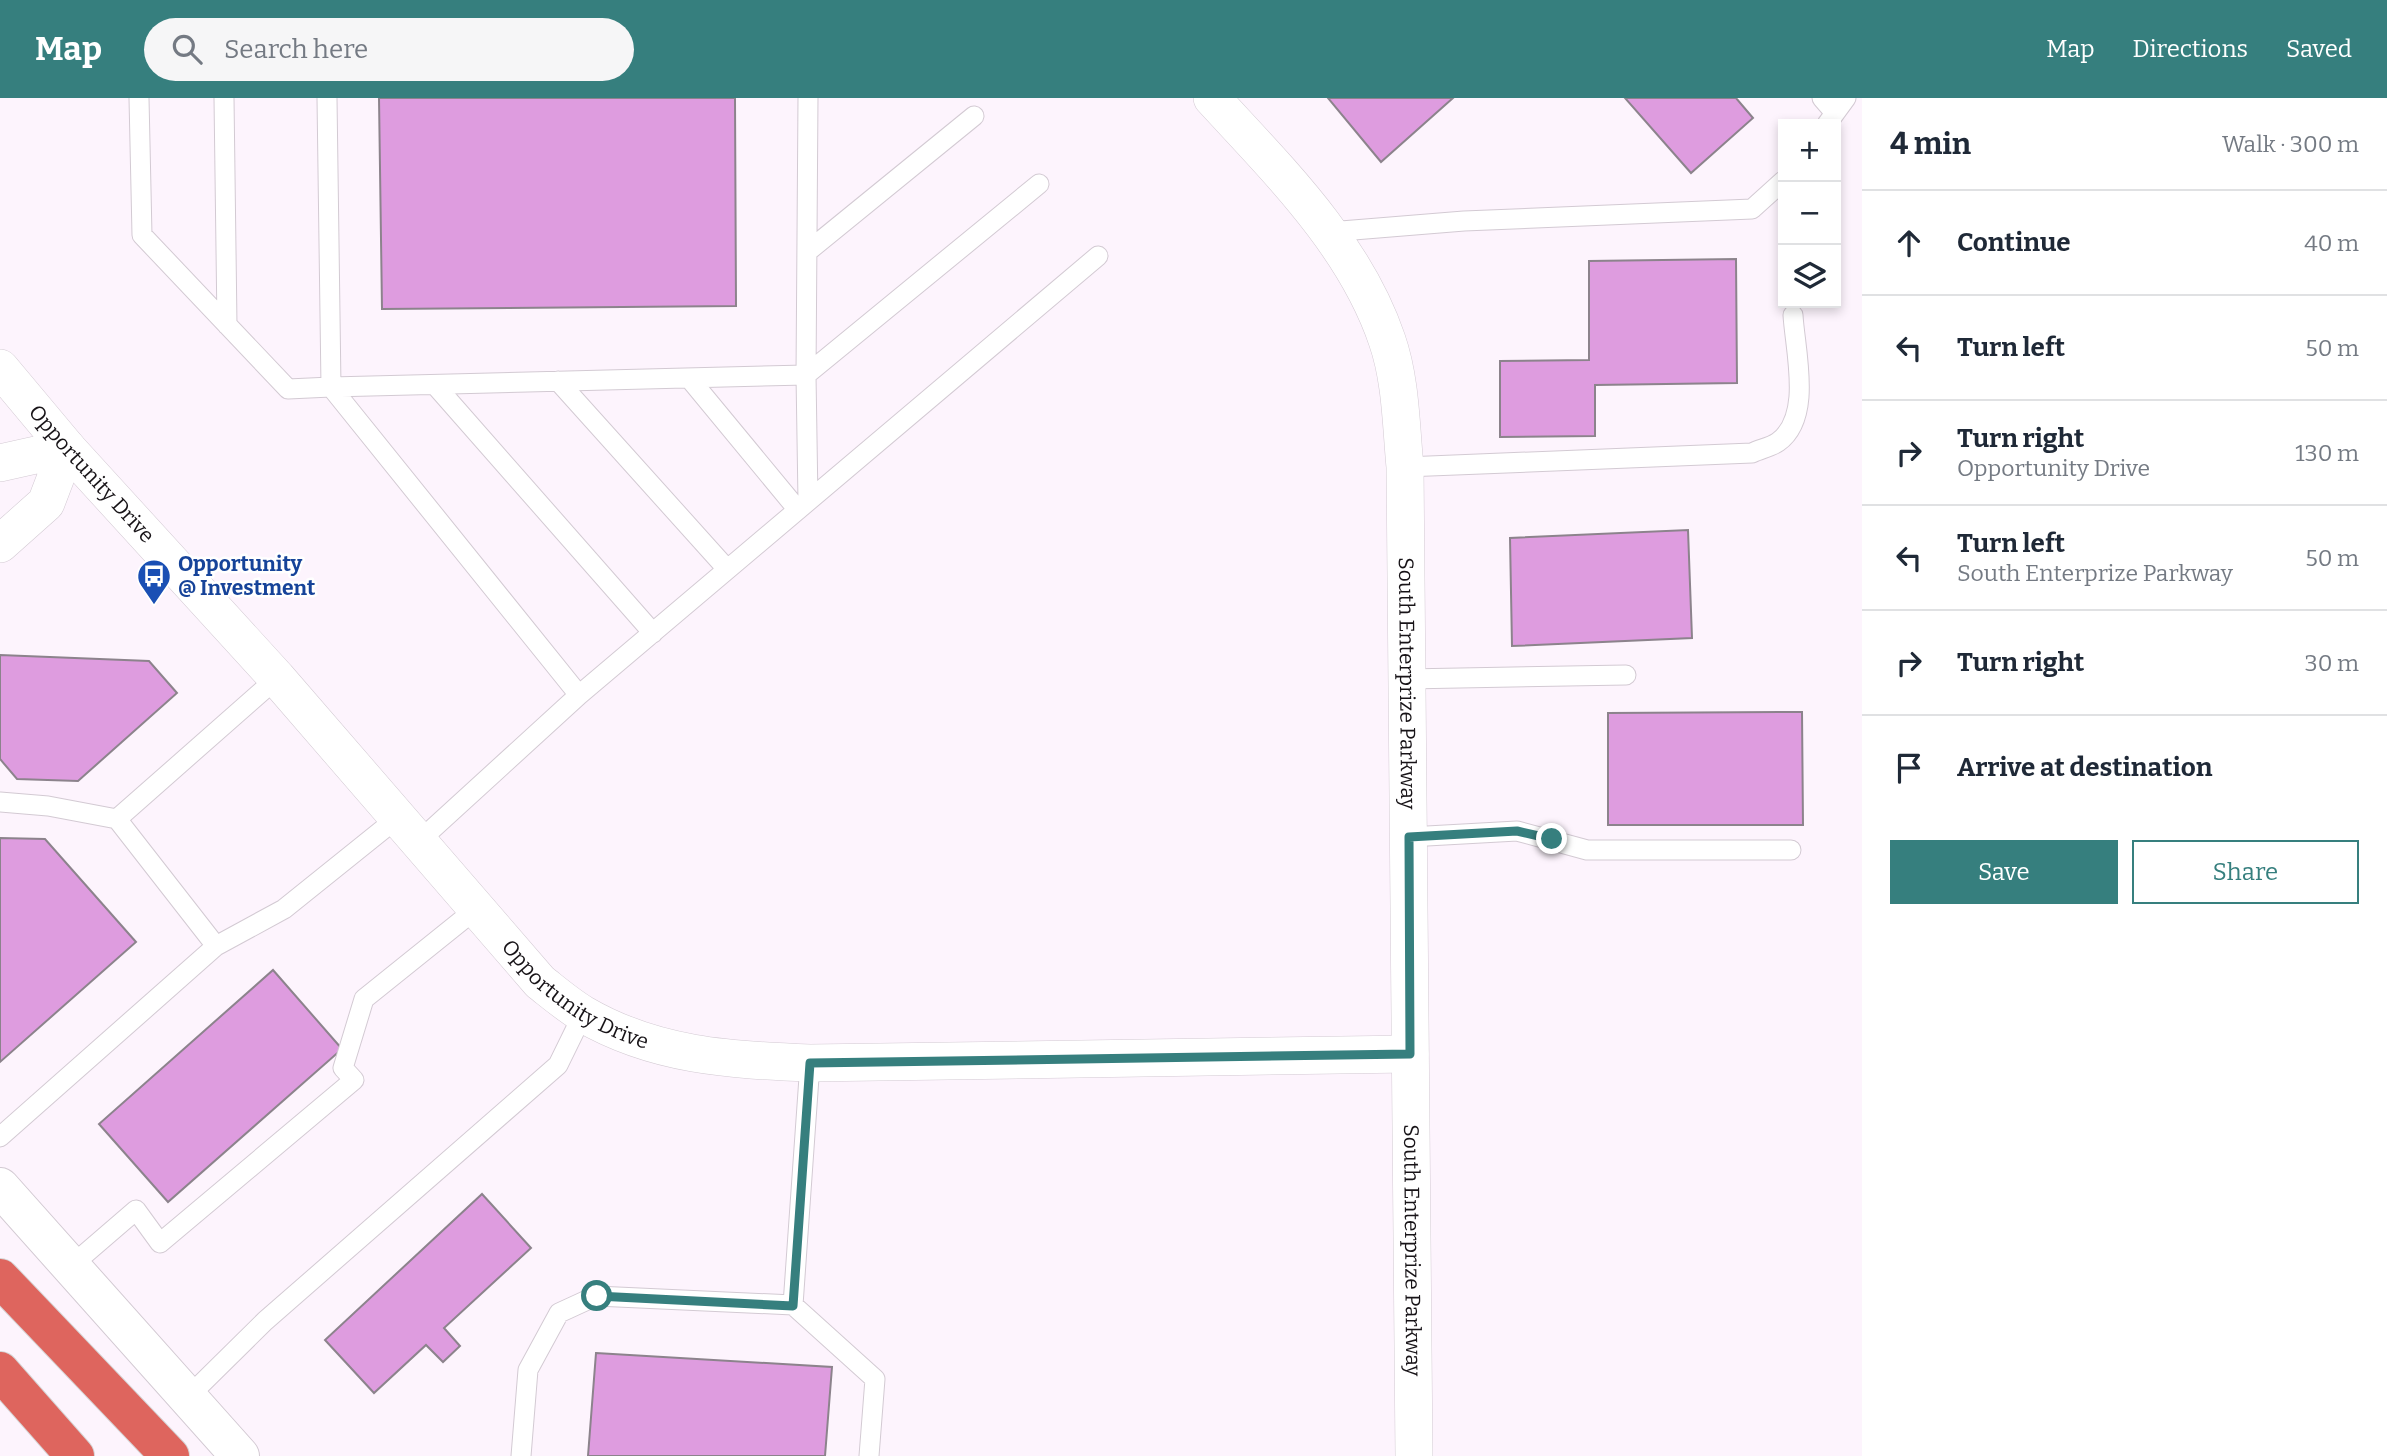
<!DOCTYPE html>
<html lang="en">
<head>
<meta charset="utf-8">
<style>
  :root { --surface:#fff; --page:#f6f6f7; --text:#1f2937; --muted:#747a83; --line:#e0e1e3; --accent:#367f7e }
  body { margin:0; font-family:Bitter,serif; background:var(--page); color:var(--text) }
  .controls { position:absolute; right:21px; top:21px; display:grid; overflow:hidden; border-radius:0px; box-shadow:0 4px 10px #0003 }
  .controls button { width:63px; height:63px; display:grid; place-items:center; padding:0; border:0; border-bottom:2px solid var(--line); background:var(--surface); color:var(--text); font:35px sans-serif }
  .stop { position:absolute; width:21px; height:21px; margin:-16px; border:5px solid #367f7e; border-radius:50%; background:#fff }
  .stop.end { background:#367f7e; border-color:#fff; box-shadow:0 2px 7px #0008 }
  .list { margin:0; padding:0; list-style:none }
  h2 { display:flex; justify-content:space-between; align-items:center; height:91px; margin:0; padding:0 28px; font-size:30px }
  h2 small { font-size:23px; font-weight:400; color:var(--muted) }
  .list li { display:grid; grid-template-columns:46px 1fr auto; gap:21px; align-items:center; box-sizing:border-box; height:105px; padding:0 28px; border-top:2px solid var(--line) }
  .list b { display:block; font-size:26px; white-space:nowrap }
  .list p { margin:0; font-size:23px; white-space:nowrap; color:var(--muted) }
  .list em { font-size:23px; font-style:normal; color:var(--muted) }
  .actions { display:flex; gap:14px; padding:21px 28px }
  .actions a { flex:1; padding:16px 0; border:2px solid var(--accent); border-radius:0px; text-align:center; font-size:24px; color:var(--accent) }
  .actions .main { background:var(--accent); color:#fff }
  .icon { flex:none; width:38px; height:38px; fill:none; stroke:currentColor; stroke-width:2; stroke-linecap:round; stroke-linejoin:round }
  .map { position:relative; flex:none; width:1862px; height:1358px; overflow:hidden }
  header { display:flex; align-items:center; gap:42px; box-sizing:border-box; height:98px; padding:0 35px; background:var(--accent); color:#fff }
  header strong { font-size:33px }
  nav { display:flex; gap:38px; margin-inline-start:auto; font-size:24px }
  .search { width:490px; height:63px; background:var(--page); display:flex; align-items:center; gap:18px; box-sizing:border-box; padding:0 24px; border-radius:38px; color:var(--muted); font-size:26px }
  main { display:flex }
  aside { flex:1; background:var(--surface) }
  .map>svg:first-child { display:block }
  .building { fill:#de9cdf; stroke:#8c838c; stroke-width:2 }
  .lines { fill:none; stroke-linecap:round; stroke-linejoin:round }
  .service-casing { stroke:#d3cad3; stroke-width:21 }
  .minor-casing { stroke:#d3cad3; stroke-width:38 }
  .secondary-casing { stroke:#d3cad3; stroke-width:40 }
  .motorway-casing { stroke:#d5d5d5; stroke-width:40 }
  .service { stroke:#fff; stroke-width:19 }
  .minor { stroke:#fff; stroke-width:37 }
  .secondary { stroke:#fff; stroke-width:38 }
  .motorway { stroke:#de655e; stroke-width:38 }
  .route { stroke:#367f7e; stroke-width:9 }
  .labels { text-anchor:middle; stroke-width:5; stroke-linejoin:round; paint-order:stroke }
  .street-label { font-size:21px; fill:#171317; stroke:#fff }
  .transit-label { font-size:21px; font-weight:bold; fill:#164399; stroke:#fff; text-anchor:start }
</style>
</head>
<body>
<header>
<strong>Map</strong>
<div class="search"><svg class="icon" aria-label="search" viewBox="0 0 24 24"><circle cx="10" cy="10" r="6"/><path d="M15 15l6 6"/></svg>Search here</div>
<nav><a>Map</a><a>Directions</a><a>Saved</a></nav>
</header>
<main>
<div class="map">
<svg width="1862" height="1358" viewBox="0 0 1862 1358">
  <rect width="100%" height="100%" fill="#fdf4fd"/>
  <path class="building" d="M 379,0 L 735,0 L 736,208 L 382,211 Z
    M 1328,0 L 1453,0 L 1381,64 Z
    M 1625,0 L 1736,0 L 1753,20 L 1691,75 Z
    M 1736,161 L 1737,285 L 1595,287 L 1595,338 L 1500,339 L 1500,263 L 1589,262 L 1589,163 Z
    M 1688,432 L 1692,540 L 1512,548 L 1510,440 Z
    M 0,557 L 149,563 L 177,595 L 78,683 L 17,681 L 0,661 Z
    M 1802,614 L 1803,727 L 1608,727 L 1608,615 Z
    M 0,740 L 45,741 L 136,844 L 0,964 Z
    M 273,872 L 342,951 L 168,1104 L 99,1026 Z
    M 482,1096 L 531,1150 L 444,1230 L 460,1248 L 443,1264 L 426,1247 L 374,1295 L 325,1242 Z
    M 596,1255 L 832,1269 L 825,1358 L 588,1358 Z"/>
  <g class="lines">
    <g class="service-casing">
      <path id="service" d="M 139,0 L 142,137 L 288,291 L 331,289 L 579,597 L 417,745
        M 224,0 L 227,227
        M 327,0 L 331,289 L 806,277 L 808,0
        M 1822,0 L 1835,15
        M 1827,26 L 1846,0
        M 1329,134 L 1464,123 L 1752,111 L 1783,83
        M 807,154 L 974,18
        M 689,280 L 798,412
        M 558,283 L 727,471
        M 435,287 L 653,535
        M 1405,369 L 1752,355 C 1760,351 1771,349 1778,344 C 1813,319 1795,253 1793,217
        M 808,403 L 806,277 L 1039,86
        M 1407,581 L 1626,577
        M 579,597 L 1098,158
        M 0,704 L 48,708 L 117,721 L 277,580
        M 1409,739 L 1517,733 L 1587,752 L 1791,752
        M 216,848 L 284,811 L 396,721
        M 810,965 L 793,1207 L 875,1281 L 869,1358
        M 0,1039 L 216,848 L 117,721
        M 71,1168 L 136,1112 L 160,1145 L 354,982 L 343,970 L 364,901 L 476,811
        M 188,1299 L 265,1223 L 558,967 L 583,916
        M 521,1358 L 528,1272 L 559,1215 L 596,1198 L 793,1207"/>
    </g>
    <g class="minor-casing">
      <g id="minor">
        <path id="s1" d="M 1212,0 C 1278,72 1355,147 1387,242 C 1401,282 1401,328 1405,369 L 1414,1358"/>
        <path id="s2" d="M 0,270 L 67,350 L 277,580 L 540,884 C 554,895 568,907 583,916 C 655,958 730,962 810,965 L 1410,956"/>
        <path d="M 0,365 L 67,350 L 46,405 L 0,446"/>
      </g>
    </g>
    <g class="secondary-casing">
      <path id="secondary" d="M 0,1089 L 240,1358"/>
    </g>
    <g class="motorway-casing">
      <path id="motorway" d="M 0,1180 L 170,1358
        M 0,1273 L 75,1358"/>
    </g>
    <use href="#service" class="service"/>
    <use href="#minor" class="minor"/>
    <use href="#secondary" class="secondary"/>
    <use href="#motorway" class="motorway"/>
  </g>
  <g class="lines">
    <path class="route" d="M 597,1198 L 793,1208 L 810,965 L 1410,956 L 1409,739 L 1517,733 L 1552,741"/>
  </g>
  <defs>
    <g id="bus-pin" transform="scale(1.75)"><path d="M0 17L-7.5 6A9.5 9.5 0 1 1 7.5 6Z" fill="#1a4fb4" stroke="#fff"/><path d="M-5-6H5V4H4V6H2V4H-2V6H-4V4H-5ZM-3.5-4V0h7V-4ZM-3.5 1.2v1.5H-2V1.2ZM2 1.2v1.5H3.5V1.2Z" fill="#fff"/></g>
  </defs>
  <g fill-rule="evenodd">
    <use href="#bus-pin" x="154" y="478"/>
  </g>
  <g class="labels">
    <g class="street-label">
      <text dy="7" stroke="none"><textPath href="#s2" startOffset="140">Opportunity Drive</textPath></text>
      <text dy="7" stroke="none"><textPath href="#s1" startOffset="646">South Enterprize Parkway</textPath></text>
      <text dy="7" stroke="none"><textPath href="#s2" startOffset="854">Opportunity Drive</textPath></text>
      <text dy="7" stroke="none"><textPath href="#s1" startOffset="1213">South Enterprize Parkway</textPath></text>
    </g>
    <g class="transit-label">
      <text x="178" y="473">Opportunity<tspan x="178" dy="24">@ Investment</tspan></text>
    </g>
  </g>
</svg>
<div class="controls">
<button>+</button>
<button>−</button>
<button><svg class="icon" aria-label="layers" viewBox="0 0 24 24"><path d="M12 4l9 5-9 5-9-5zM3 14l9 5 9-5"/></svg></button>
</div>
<div class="stop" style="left:597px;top:1198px"></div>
<div class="stop end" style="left:1552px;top:741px"></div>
</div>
<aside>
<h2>4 min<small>Walk · 300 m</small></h2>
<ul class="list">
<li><svg class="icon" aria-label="ahead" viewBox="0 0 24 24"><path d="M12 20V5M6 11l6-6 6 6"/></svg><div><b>Continue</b></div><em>40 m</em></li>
<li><svg class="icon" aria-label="left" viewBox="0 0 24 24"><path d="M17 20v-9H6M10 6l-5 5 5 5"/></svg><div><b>Turn left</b></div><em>50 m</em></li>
<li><svg class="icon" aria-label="right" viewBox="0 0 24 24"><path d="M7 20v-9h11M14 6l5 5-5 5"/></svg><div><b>Turn right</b><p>Opportunity Drive</p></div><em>130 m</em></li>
<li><svg class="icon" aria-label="left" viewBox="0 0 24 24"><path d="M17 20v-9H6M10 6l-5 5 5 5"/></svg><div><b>Turn left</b><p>South Enterprize Parkway</p></div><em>50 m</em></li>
<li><svg class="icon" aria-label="right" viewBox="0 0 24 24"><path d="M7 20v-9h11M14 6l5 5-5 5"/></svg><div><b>Turn right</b></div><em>30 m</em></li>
<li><svg class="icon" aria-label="arrive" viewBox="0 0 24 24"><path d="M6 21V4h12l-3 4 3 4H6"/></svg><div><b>Arrive at destination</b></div></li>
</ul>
<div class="actions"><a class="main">Save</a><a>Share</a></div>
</aside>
</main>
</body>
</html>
